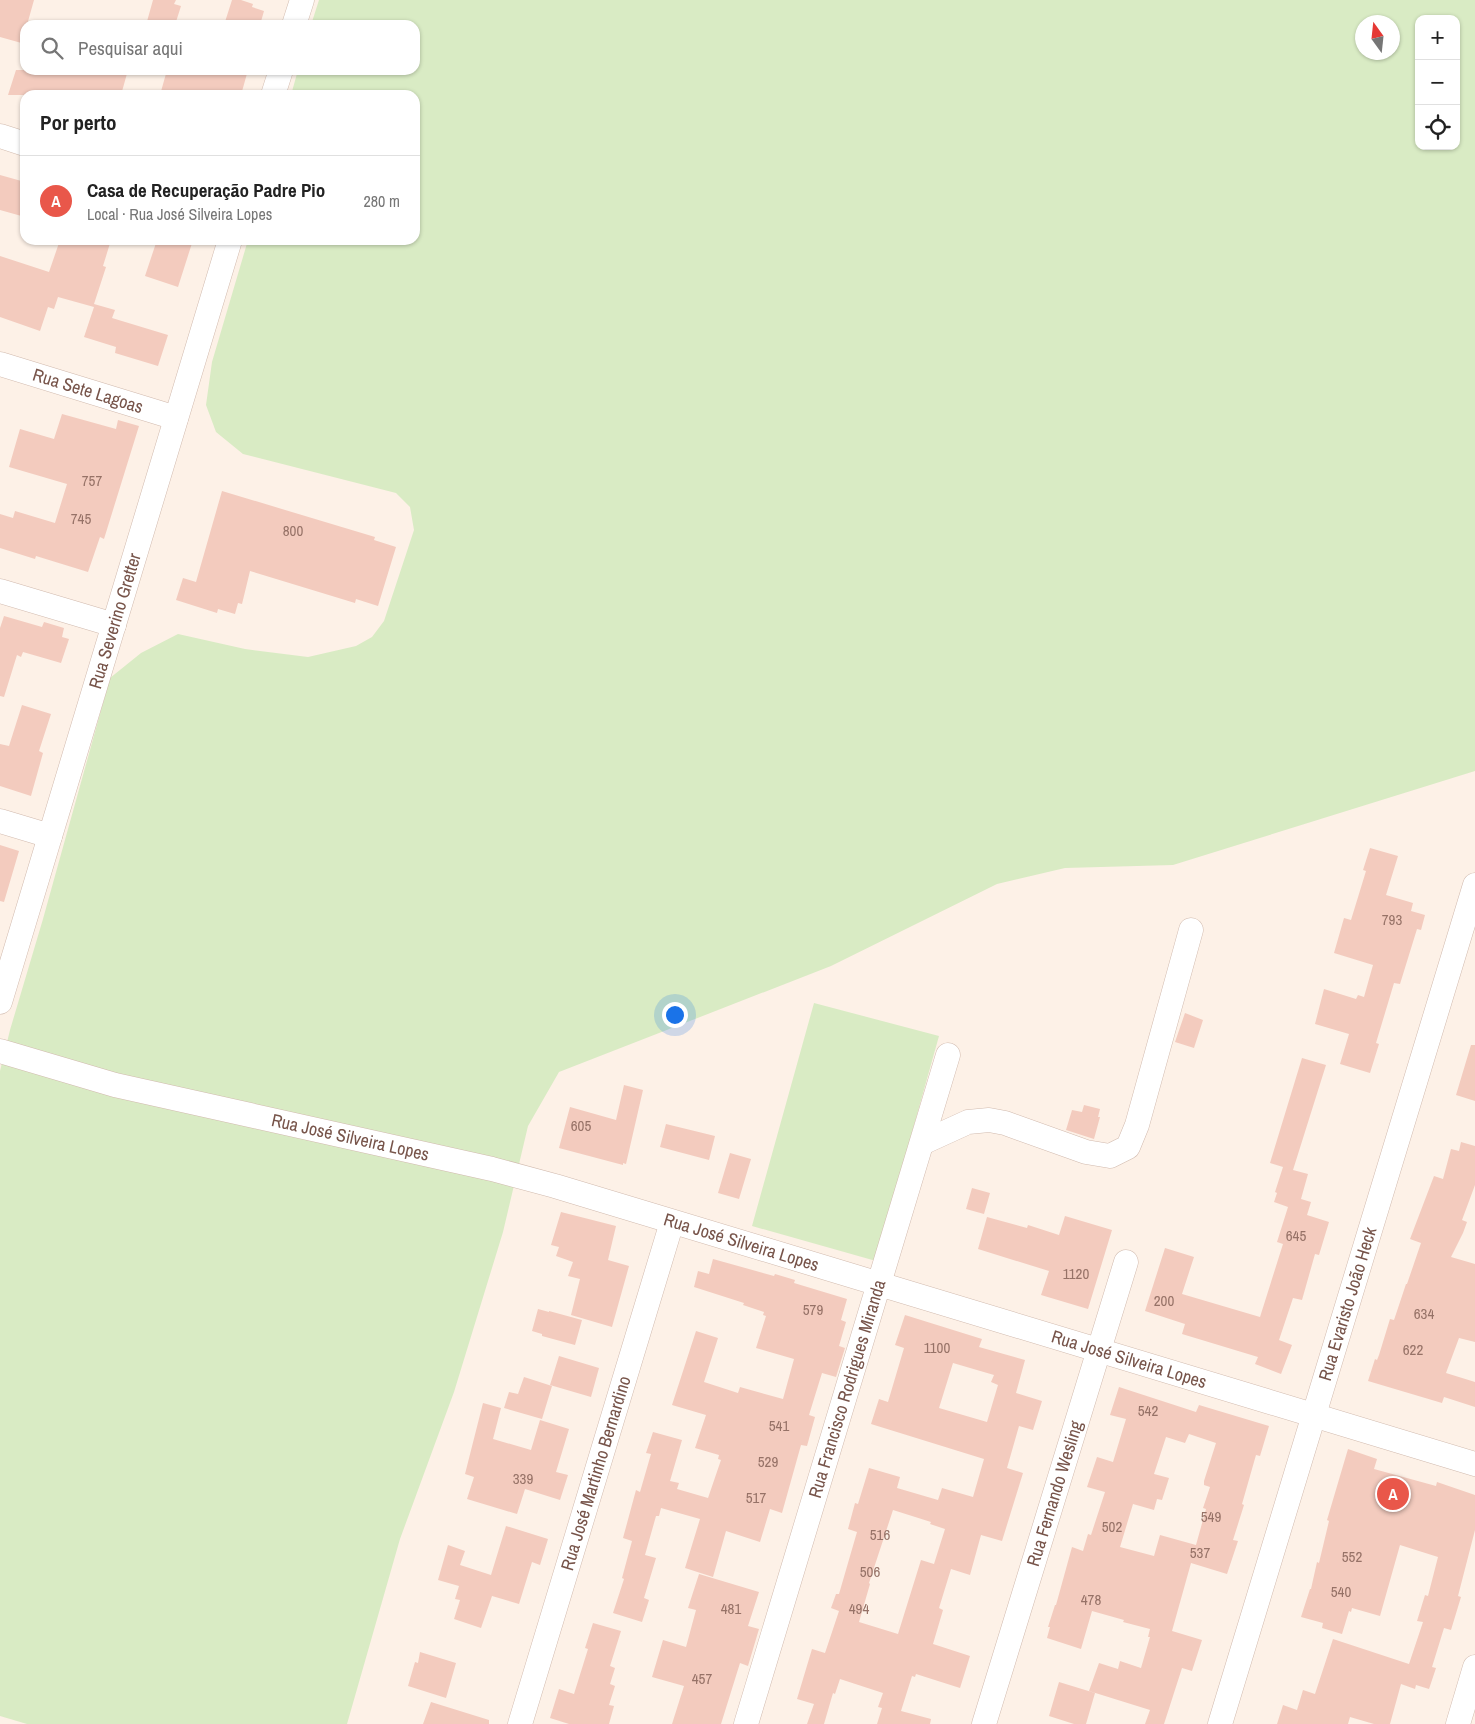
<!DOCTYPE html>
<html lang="pt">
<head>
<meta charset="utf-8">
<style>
  :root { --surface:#fff; --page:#f2f2f2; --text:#222; --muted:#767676; --line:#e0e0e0; --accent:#e9574a }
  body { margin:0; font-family:"Archivo Narrow",sans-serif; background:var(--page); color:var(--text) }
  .controls { position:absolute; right:15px; top:15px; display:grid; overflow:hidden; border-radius:10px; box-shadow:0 1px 4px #0004 }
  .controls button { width:45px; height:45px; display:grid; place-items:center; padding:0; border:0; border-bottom:1px solid var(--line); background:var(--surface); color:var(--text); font:25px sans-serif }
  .compass { position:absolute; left:1355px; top:15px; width:45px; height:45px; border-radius:50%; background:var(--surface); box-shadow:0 1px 4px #0004; rotate:345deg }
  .you { position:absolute; left:674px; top:1014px; width:18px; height:18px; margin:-12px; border:4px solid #fff; border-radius:50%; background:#1a73e8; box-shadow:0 0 0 8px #1a73e833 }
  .badge { display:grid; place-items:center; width:32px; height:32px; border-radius:50%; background:var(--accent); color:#fff; font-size:16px; font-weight:700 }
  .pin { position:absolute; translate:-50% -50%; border:2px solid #fff; box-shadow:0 1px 5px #0006 }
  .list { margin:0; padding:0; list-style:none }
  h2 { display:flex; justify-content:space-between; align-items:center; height:65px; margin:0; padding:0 20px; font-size:21px }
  h2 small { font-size:16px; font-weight:400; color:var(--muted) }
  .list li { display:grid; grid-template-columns:32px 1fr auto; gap:15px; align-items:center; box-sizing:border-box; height:90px; padding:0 20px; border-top:1px solid var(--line) }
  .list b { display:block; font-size:19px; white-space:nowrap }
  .list p { margin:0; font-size:16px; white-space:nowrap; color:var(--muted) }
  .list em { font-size:16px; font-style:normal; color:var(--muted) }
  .icon { flex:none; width:28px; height:28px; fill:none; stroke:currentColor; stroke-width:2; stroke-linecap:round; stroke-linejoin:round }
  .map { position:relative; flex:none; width:1475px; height:1724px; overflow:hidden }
  .search { position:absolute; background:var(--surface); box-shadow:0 1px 4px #0004; left:20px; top:20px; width:400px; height:55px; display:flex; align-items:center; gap:12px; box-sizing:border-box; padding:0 18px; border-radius:15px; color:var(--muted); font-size:19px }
  .panel { position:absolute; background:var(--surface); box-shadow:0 1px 4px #0004; left:20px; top:90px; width:400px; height:155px; border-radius:15px }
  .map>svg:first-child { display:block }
  .green { fill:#d9ebc4; fill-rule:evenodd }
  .building { fill:#f3cbbe; fill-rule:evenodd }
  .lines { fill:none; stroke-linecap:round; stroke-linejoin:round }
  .minor-casing { stroke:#d1baae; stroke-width:25 }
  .minor { stroke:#fff; stroke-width:24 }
  .labels { text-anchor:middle; stroke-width:5; stroke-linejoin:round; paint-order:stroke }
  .number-label { font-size:15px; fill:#967267 }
  .street-label { font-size:18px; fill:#77544a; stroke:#fff6ed }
</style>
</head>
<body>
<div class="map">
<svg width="1475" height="1724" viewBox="0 0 1475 1724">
  <rect width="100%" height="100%" fill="#fdf1e7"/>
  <path class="green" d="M 319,0 L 1475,0 L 1475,771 L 1173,865 L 1065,868 L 997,884 L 831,966 L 559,1072 L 528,1126 L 503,1232 L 454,1392 L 400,1539 L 347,1724 L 27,1724 L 0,1716 L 0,1071 L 10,1030 L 43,919 L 110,678 L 141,653 L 178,634 L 245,649 L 308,657 L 356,646 L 372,637 L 384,621 L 414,530 L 410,507 L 396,493 L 243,454 L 216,432 L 206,405 L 212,362 L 248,240 L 415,240 L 415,95 L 291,95 L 298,70 L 415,70 L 415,25 L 311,25 ZM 1419,19 L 1456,19 L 1456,146 L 1419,146 ZM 1362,22 L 1392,22 L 1392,52 L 1362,52 Z
    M 814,1003 L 939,1036 L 876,1261 L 752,1226 Z"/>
  <path class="building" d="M 0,0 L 34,0 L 27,25 L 25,25 L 25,44 L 0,37 Z
    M 153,0 L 176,0 L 174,4 L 181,6 L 175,25 L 146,25 Z
    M 232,0 L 241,0 L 253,4 L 252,7 L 264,11 L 260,25 L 224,25 Z
    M 16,70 L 128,70 L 121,95 L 8,95 Z
    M 167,70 L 248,70 L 241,95 L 160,95 Z
    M 0,175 L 25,182 L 25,217 L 0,210 Z
    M 60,240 L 111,240 L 103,266 L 106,267 L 94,304 L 115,310 L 112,318 L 168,335 L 158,366 L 115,353 L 116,347 L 84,337 L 94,307 L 58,297 L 54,309 L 48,307 L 40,331 L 0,317 L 0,256 L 49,272 Z
    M 157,240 L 193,240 L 178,287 L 145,276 Z
    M 62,414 L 116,429 L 118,420 L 139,426 L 104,539 L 100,537 L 88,572 L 36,556 L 35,559 L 0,548 L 0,514 L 13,518 L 15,511 L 55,523 L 67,484 L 9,467 L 20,429 L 54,439 Z
    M 222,491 L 375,537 L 374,540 L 396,547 L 378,606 L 356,599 L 355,603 L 250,571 L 242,604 L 238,603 L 235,614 L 218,609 L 217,613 L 176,600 L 183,578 L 196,582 Z
    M 4,616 L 42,627 L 44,622 L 64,628 L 62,637 L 69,639 L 61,663 L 23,652 L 21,657 L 17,655 L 4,697 L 0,696 L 0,628 Z
    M 22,705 L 51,714 L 39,751 L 43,753 L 31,796 L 0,786 L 0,744 L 9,746 Z
    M 0,845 L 19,851 L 4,902 L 0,901 Z
    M 1370,848 L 1398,856 L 1386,895 L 1413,903 L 1411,911 L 1425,915 L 1421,930 L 1417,929 L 1400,984 L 1394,983 L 1376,1043 L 1379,1044 L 1370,1073 L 1340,1064 L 1349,1034 L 1315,1024 L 1324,989 L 1356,999 L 1358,995 L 1364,997 L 1373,965 L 1334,953 L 1344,918 L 1351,920 L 1366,871 L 1363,870 Z
    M 1185,1013 L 1203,1020 L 1194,1048 L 1175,1042 Z
    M 1471,1045 L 1475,1045 L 1475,1101 L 1456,1095 Z
    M 1302,1058 L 1326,1065 L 1293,1170 L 1308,1174 L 1301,1199 L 1311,1202 L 1307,1215 L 1329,1222 L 1319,1255 L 1315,1254 L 1302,1300 L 1293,1298 L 1279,1340 L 1292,1345 L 1281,1374 L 1255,1364 L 1258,1357 L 1182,1334 L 1185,1324 L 1145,1311 L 1165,1248 L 1194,1257 L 1182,1294 L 1260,1317 L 1283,1244 L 1277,1242 L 1288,1207 L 1274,1202 L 1277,1193 L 1275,1192 L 1283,1167 L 1270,1163 Z
    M 624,1085 L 643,1090 L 626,1164 L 623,1163 L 623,1165 L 559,1148 L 570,1107 L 616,1120 Z
    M 1084,1105 L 1100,1109 L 1098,1117 L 1100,1117 L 1094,1139 L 1066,1130 L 1072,1110 L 1082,1112 Z
    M 666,1124 L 715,1136 L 709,1160 L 660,1147 Z
    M 1461,1142 L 1475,1146 L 1475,1185 L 1462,1220 L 1467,1222 L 1463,1233 L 1451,1257 L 1475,1264 L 1475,1342 L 1459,1338 L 1446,1373 L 1475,1382 L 1475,1407 L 1444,1397 L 1442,1403 L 1368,1381 L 1375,1359 L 1377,1360 L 1379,1355 L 1390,1319 L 1394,1320 L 1406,1284 L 1407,1284 L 1421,1243 L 1410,1239 L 1434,1176 L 1443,1179 L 1451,1149 L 1459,1151 Z
    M 730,1153 L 751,1159 L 739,1199 L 718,1193 Z
    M 972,1188 L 990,1193 L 984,1214 L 966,1209 Z
    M 561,1212 L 616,1226 L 608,1260 L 629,1266 L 612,1327 L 571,1315 L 580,1279 L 568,1276 L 573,1262 L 556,1256 L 559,1247 L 551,1245 Z
    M 1065,1216 L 1112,1230 L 1088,1309 L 1041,1295 L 1049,1271 L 978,1249 L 987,1217 L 1027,1228 L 1028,1225 L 1059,1235 Z
    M 713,1259 L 774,1276 L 775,1274 L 795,1280 L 794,1283 L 847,1299 L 841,1320 L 846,1322 L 839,1346 L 845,1348 L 836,1377 L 822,1373 L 809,1415 L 815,1417 L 807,1446 L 801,1445 L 782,1513 L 770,1509 L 760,1542 L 726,1531 L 713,1577 L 685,1568 L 700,1519 L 661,1508 L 659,1516 L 656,1516 L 645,1555 L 656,1558 L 644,1598 L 649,1600 L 642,1622 L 613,1613 L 624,1579 L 622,1578 L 632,1541 L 623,1538 L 636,1490 L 640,1492 L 651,1454 L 646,1453 L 653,1432 L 682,1440 L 670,1481 L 679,1483 L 677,1489 L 708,1498 L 721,1460 L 718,1459 L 719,1455 L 695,1448 L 706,1415 L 672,1405 L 696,1331 L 718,1338 L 704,1382 L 738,1393 L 740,1387 L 783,1399 L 794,1359 L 756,1348 L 766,1316 L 763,1315 L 764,1312 L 743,1305 L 744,1303 L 694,1287 L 698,1271 L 709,1274 Z
    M 538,1309 L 549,1312 L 549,1311 L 582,1320 L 575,1345 L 542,1336 L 542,1334 L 532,1331 Z
    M 905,1315 L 982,1339 L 979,1347 L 1025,1360 L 1016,1393 L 1042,1401 L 1033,1430 L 1019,1426 L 1007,1468 L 1023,1473 L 1002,1541 L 981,1535 L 970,1575 L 951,1569 L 939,1608 L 943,1610 L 933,1644 L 970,1656 L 960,1688 L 916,1674 L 915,1677 L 912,1676 L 901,1711 L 931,1719 L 930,1724 L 877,1724 L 882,1708 L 878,1707 L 883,1693 L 840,1679 L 835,1694 L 833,1693 L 824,1724 L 807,1724 L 814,1704 L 797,1699 L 812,1649 L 825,1653 L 839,1611 L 831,1608 L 836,1594 L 839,1594 L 857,1532 L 848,1529 L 855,1503 L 858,1504 L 869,1468 L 900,1477 L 897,1488 L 938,1500 L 942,1488 L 973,1497 L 984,1459 L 871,1424 L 879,1399 L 888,1402 L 904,1348 L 895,1345 ZM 953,1363 L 994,1375 L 991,1382 L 998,1385 L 987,1422 L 939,1408 ZM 893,1510 L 931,1522 L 930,1524 L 945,1529 L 934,1564 L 921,1560 L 898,1634 L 859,1622 L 870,1584 L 869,1583 Z
    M 559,1356 L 599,1368 L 591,1397 L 550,1385 Z
    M 524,1377 L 552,1386 L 542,1419 L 504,1408 L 509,1392 L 518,1394 Z
    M 1119,1387 L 1196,1412 L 1199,1405 L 1269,1426 L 1260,1456 L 1256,1455 L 1242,1504 L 1244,1505 L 1233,1540 L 1238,1541 L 1227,1574 L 1191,1563 L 1172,1631 L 1202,1640 L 1192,1671 L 1182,1668 L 1164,1724 L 1145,1724 L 1150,1710 L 1089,1691 L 1099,1663 L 1118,1669 L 1120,1661 L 1141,1668 L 1150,1637 L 1148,1637 L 1150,1629 L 1123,1622 L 1124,1620 L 1092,1611 L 1081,1649 L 1047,1638 L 1050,1627 L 1048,1627 L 1055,1605 L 1056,1605 L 1072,1547 L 1083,1551 L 1088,1534 L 1091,1535 L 1105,1492 L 1087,1487 L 1097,1457 L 1113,1462 L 1126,1419 L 1110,1415 ZM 1189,1434 L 1216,1443 L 1204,1481 L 1204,1485 L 1210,1487 L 1203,1508 L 1206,1509 L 1196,1545 L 1160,1535 L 1154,1556 L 1120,1547 L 1133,1504 L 1154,1510 L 1157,1499 L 1162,1500 L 1169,1478 L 1154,1474 L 1166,1437 L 1185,1443 Z
    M 483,1403 L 501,1408 L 493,1439 L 531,1450 L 540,1420 L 569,1429 L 556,1472 L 568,1475 L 560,1500 L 525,1489 L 517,1514 L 467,1499 L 474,1477 L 465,1474 Z
    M 1348,1449 L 1377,1459 L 1374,1469 L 1436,1486 L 1437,1482 L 1475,1495 L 1475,1530 L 1458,1596 L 1461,1597 L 1451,1630 L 1444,1628 L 1432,1667 L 1436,1668 L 1429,1689 L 1416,1685 L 1415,1689 L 1401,1684 L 1390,1724 L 1374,1724 L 1350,1717 L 1348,1724 L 1277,1724 L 1283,1705 L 1297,1710 L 1303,1690 L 1315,1694 L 1333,1639 L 1409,1664 L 1423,1622 L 1417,1621 L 1425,1595 L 1428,1596 L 1438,1557 L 1400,1545 L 1380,1616 L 1352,1608 L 1351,1612 L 1349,1611 L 1342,1634 L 1322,1628 L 1323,1623 L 1301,1617 L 1310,1589 L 1311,1589 L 1317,1562 L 1319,1563 L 1329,1521 L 1327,1520 Z
    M 506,1526 L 548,1539 L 540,1565 L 532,1562 L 519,1604 L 492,1596 L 481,1628 L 454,1619 L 460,1600 L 455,1599 L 459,1586 L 438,1580 L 448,1545 L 465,1551 L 460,1565 L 491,1575 Z
    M 699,1574 L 759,1592 L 748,1626 L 759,1629 L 748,1666 L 740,1663 L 721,1724 L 672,1724 L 684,1686 L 652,1677 L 663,1640 L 686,1647 L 696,1610 L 688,1608 Z
    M 593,1623 L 621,1631 L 610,1666 L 615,1668 L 610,1684 L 615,1686 L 609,1705 L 614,1706 L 609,1724 L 569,1724 L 550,1718 L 559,1689 L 574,1694 L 588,1649 L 585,1648 Z
    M 420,1652 L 456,1663 L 446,1698 L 408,1686 L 415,1662 L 418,1663 Z
    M 1059,1682 L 1095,1693 L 1086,1724 L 1074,1724 L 1049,1716 Z
    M 431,1702 L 489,1720 L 489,1724 L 423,1724 Z"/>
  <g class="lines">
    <g class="minor-casing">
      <g id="minor">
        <path d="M 294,25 L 302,0"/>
        <path d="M 273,95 L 281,70"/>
        <path d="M 0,136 L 25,144"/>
        <path id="s1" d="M 0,364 L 176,418"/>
        <path d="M 0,591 L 114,625"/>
        <path d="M 0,821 L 50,836"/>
        <path id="s2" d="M 0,1002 L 230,240"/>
        <path id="s3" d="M 0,1051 L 115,1085 L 492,1169 L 555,1186 L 1475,1464"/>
        <path d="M 922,1143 L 968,1122 L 989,1120 L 1005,1123 L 1086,1152 L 1110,1156 L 1128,1147 L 1137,1125 L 1191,930"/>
        <path id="s4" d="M 520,1724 L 672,1222"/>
        <path id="s5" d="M 746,1724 L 948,1055"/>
        <path id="s6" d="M 984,1724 L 1126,1262"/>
        <path id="s7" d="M 1220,1724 L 1475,885"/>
        <path d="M 1458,1724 L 1475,1667"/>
      </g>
    </g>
    <use href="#minor" class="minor"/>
  </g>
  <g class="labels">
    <g class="number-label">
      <text x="92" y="486">757</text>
      <text x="81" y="524">745</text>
      <text x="293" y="536">800</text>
      <text x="1392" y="925">793</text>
      <text x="581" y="1131">605</text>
      <text x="1296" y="1241">645</text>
      <text x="1076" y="1279">1120</text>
      <text x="1164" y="1306">200</text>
      <text x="813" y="1315">579</text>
      <text x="1424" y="1319">634</text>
      <text x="937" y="1353">1100</text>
      <text x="1413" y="1355">622</text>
      <text x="1148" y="1416">542</text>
      <text x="779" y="1431">541</text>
      <text x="768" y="1467">529</text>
      <text x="523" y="1484">339</text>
      <text x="756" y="1503">517</text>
      <text x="1211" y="1522">549</text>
      <text x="1112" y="1532">502</text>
      <text x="880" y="1540">516</text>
      <text x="1200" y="1558">537</text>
      <text x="1352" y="1562">552</text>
      <text x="870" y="1577">506</text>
      <text x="1341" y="1597">540</text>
      <text x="1091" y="1605">478</text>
      <text x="731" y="1614">481</text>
      <text x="859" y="1614">494</text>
      <text x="702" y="1684">457</text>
    </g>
    <g class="street-label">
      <text dy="6" stroke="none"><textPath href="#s1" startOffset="92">Rua Sete Lagoas</textPath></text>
      <text dy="6" stroke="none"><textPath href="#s2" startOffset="398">Rua Severino Gretter</textPath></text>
      <text dy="6" stroke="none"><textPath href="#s3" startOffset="361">Rua José Silveira Lopes</textPath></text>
      <text dy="6" stroke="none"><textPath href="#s3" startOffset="766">Rua José Silveira Lopes</textPath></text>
      <text dy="6" stroke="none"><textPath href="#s7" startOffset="439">Rua Evaristo João Heck</textPath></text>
      <text dy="6" stroke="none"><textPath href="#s3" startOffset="1171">Rua José Silveira Lopes</textPath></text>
      <text dy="6" stroke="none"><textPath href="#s5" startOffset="350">Rua Francisco Rodrigues Miranda</textPath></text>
      <text dy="6" stroke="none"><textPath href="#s4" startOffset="262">Rua José Martinho Bernardino</textPath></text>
      <text dy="6" stroke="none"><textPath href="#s6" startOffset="241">Rua Fernando Wesling</textPath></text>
    </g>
  </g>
</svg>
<div class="controls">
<button>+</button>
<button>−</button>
<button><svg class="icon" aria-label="locate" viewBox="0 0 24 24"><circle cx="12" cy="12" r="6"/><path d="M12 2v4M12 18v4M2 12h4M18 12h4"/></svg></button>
</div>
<svg class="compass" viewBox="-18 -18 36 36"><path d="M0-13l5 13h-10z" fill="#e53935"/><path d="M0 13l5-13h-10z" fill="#767676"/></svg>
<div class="you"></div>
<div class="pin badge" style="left:1393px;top:1494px">A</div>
<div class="search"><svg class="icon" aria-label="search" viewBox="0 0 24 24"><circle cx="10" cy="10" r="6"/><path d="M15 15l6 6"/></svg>Pesquisar aqui</div>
<section class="panel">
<h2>Por perto<small></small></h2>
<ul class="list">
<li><span class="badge">A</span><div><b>Casa de Recuperação Padre Pio</b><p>Local · Rua José Silveira Lopes</p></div><em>280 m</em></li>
</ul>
</section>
</div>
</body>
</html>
